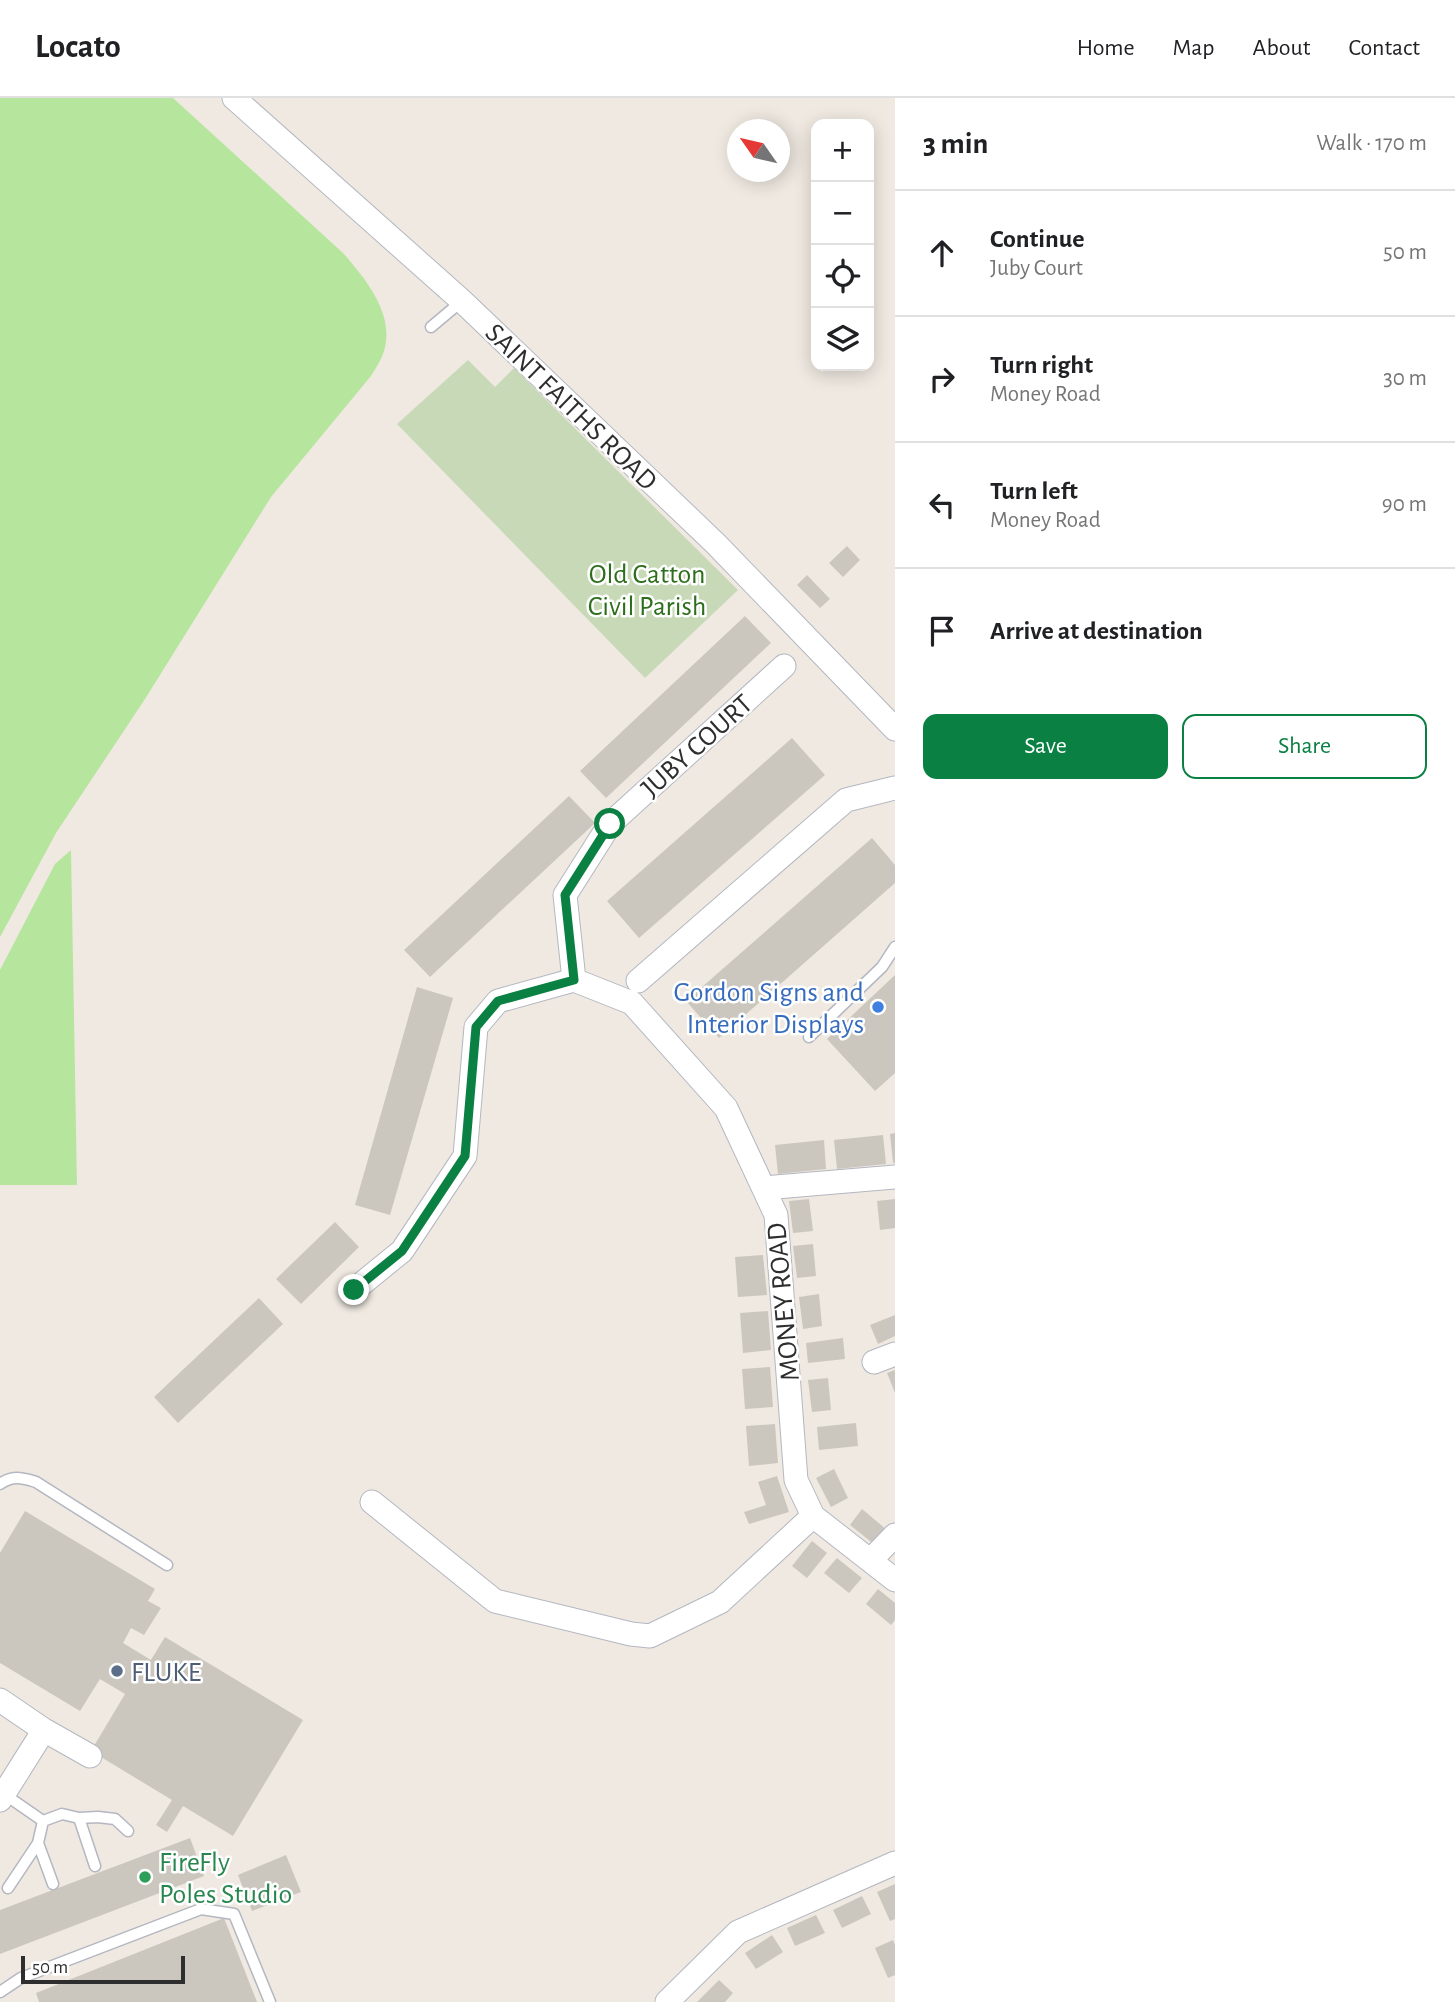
<!DOCTYPE html>
<html lang="en">
<head>
<meta charset="utf-8">
<style>
  :root { --surface:#fff; --page:#f6f6f6; --text:#202124; --muted:#757577; --line:#e0e0e0; --accent:#0b8043 }
  body { margin:0; font-family:"Alegreya Sans",sans-serif; background:var(--page); color:var(--text) }
  .controls { position:absolute; right:21px; top:21px; display:grid; overflow:hidden; border-radius:14px; box-shadow:0 4px 18px #0003 }
  .controls button { width:63px; height:63px; display:grid; place-items:center; padding:0; border:0; border-bottom:2px solid var(--line); background:var(--surface); color:var(--text); font:35px sans-serif }
  .compass { position:absolute; left:727px; top:21px; width:63px; height:63px; border-radius:50%; background:var(--surface); box-shadow:0 4px 18px #0003; rotate:304deg }
  .scale { position:absolute; left:21px; bottom:18px; width:164px; box-sizing:border-box; padding-left:7px; border:4px solid #2e2e2e; border-top:0; font-size:19px; line-height:24px; white-space:nowrap; color:#2e2e2e; -webkit-text-stroke:5px #fff; paint-order:stroke }
  .stop { position:absolute; width:21px; height:21px; margin:-16px; border:5px solid #0b8043; border-radius:50%; background:#fff }
  .stop.end { background:#0b8043; border-color:#fff; box-shadow:0 2px 7px #0008 }
  .list { margin:0; padding:0; list-style:none }
  h2 { display:flex; justify-content:space-between; align-items:center; height:91px; margin:0; padding:0 28px; font-size:30px }
  h2 small { font-size:23px; font-weight:400; color:var(--muted) }
  .list li { display:grid; grid-template-columns:46px 1fr auto; gap:21px; align-items:center; box-sizing:border-box; height:126px; padding:0 28px; border-top:2px solid var(--line) }
  .list b { display:block; font-size:26px; white-space:nowrap }
  .list p { margin:0; font-size:23px; white-space:nowrap; color:var(--muted) }
  .list em { font-size:23px; font-style:normal; color:var(--muted) }
  .actions { display:flex; gap:14px; padding:21px 28px }
  .actions a { flex:1; padding:16px 0; border:2px solid var(--accent); border-radius:14px; text-align:center; font-size:24px; color:var(--accent) }
  .actions .main { background:var(--accent); color:#fff }
  .icon { flex:none; width:38px; height:38px; fill:none; stroke:currentColor; stroke-width:2; stroke-linecap:round; stroke-linejoin:round }
  .map { position:relative; flex:none; width:895px; height:1904px; overflow:hidden }
  header { display:flex; align-items:center; gap:42px; box-sizing:border-box; height:98px; padding:0 35px; background:var(--surface); border-bottom:2px solid var(--line) }
  header strong { font-size:33px }
  nav { display:flex; gap:38px; margin-inline-start:auto; font-size:24px }
  main { display:flex }
  aside { flex:1; background:var(--surface) }
  .map>svg:first-child { display:block }
  .green { fill:#b6e59e }
  .cemetery { fill:#c8d9b8 }
  .building { fill:#cbc7bf }
  .lines { fill:none; stroke-linecap:round; stroke-linejoin:round }
  .lane-casing { stroke:#b4b7c1; stroke-width:13 }
  .street-casing { stroke:#b4b7c1; stroke-width:25 }
  .lane { stroke:#fff; stroke-width:10 }
  .street { stroke:#fff; stroke-width:23 }
  .route { stroke:#0b8043; stroke-width:9 }
  .shop-dot { fill:#3f7fe0; stroke:#fff; stroke-width:2.5 }
  .service-dot { fill:#5c6f8a; stroke:#fff; stroke-width:2.5 }
  .leisure-dot { fill:#2e9e5b; stroke:#fff; stroke-width:2.5 }
  .labels { text-anchor:middle; stroke-width:5; stroke-linejoin:round; paint-order:stroke }
  .street-label { font-size:28px; fill:#2e2e2e; stroke:#fff }
  .park-label { font-size:28px; fill:#2c6e1b; stroke:#fff }
  .shop-label { font-size:28px; fill:#366cbe; stroke:#fff; text-anchor:end }
  .service-label { font-size:28px; fill:#4e5e75; stroke:#fff; text-anchor:start }
  .leisure-label { font-size:28px; fill:#27864d; stroke:#fff; text-anchor:start }
</style>
</head>
<body>
<header>
<strong>Locato</strong>
<nav><a>Home</a><a>Map</a><a>About</a><a>Contact</a></nav>
</header>
<main>
<div class="map">
<svg width="895" height="1904" viewBox="0 0 895 1904">
  <rect width="100%" height="100%" fill="#efe9e1"/>
  <path class="green" d="M 0,0 L 173,0 L 343,155 C 363,178 390,210 386,243 C 385,256 378,267 371,278 L 271,399 L 145,601 L 56,735 L 0,839 Z
    M 71,752 L 77,1087 L 0,1087 L 0,872 L 55,766 Z"/>
  <path class="cemetery" d="M 468,262 L 495,289 L 514,270 L 738,492 L 645,580 L 397,326 Z"/>
  <path class="building" d="M 847,448 L 860,462 L 843,479 L 829,465 Z
    M 807,477 L 830,501 L 820,510 L 797,487 Z
    M 745,518 L 771,545 L 606,700 L 580,673 Z
    M 792,640 L 825,677 L 639,840 L 607,803 Z
    M 569,698 L 595,725 L 430,879 L 404,852 Z
    M 872,740 L 895,767 L 895,785 L 719,940 L 686,903 Z
    M 895,877 L 895,975 L 875,993 L 827,941 Z
    M 417,889 L 453,900 L 390,1117 L 355,1107 Z
    M 895,1035 L 895,1065 L 893,1065 L 890,1036 Z
    M 883,1037 L 886,1066 L 837,1071 L 834,1042 Z
    M 824,1042 L 826,1071 L 778,1076 L 775,1047 Z
    M 809,1101 L 813,1133 L 793,1135 L 789,1103 Z
    M 895,1101 L 895,1130 L 880,1132 L 877,1103 Z
    M 335,1124 L 359,1149 L 301,1206 L 276,1181 Z
    M 813,1146 L 816,1178 L 797,1180 L 793,1148 Z
    M 763,1157 L 767,1197 L 738,1199 L 735,1159 Z
    M 819,1196 L 822,1228 L 803,1231 L 799,1199 Z
    M 259,1200 L 283,1226 L 178,1325 L 154,1299 Z
    M 768,1213 L 771,1252 L 743,1255 L 740,1215 Z
    M 895,1217 L 895,1238 L 878,1246 L 870,1227 Z
    M 843,1240 L 845,1261 L 808,1265 L 806,1245 Z
    M 770,1269 L 773,1309 L 745,1311 L 742,1271 Z
    M 895,1272 L 895,1295 L 887,1275 Z
    M 828,1280 L 831,1312 L 812,1314 L 808,1282 Z
    M 856,1325 L 858,1348 L 819,1352 L 817,1329 Z
    M 775,1326 L 778,1365 L 749,1368 L 746,1328 Z
    M 834,1371 L 848,1400 L 831,1409 L 816,1380 Z
    M 777,1378 L 789,1414 L 749,1426 L 744,1414 L 766,1407 L 758,1384 Z
    M 862,1411 L 887,1432 L 875,1447 L 850,1427 Z
    M 25,1413 L 155,1491 L 148,1503 L 161,1510 L 144,1537 L 131,1530 L 123,1545 L 151,1562 L 165,1539 L 303,1622 L 233,1738 L 183,1708 L 167,1734 L 156,1727 L 172,1702 L 91,1653 L 125,1596 L 100,1581 L 80,1613 L 0,1565 L 0,1455 Z
    M 812,1443 L 827,1455 L 807,1480 L 792,1468 Z
    M 837,1460 L 862,1480 L 849,1495 L 824,1475 Z
    M 878,1491 L 895,1505 L 895,1522 L 891,1527 L 866,1506 Z
    M 190,1740 L 204,1778 L 0,1856 L 0,1812 Z
    M 286,1757 L 301,1794 L 252,1813 L 238,1777 Z
    M 895,1786 L 895,1821 L 890,1823 L 877,1794 Z
    M 862,1798 L 871,1816 L 842,1830 L 833,1812 Z
    M 816,1817 L 825,1835 L 795,1848 L 787,1830 Z
    M 224,1820 L 257,1904 L 39,1904 L 36,1895 Z
    M 772,1837 L 783,1854 L 756,1871 L 745,1855 Z
    M 893,1842 L 895,1847 L 895,1877 L 888,1880 L 875,1850 Z
    M 719,1882 L 733,1895 L 725,1904 L 697,1904 Z"/>
  <g class="lines">
    <g class="lane-casing">
      <path id="lane" d="M 431,229 L 462,203
        M 809,939 L 882,869 L 895,849
        M 0,1386 C 13,1377 22,1380 36,1384 L 167,1467
        M 4,1696 L 43,1723 L 62,1716 L 79,1720 L 98,1719 L 115,1721 L 128,1733
        M 79,1720 L 95,1768
        M 38,1745 L 53,1786
        M 8,1790 L 38,1745 L 43,1723
        M 0,1894 L 21,1880 L 201,1811 L 234,1816 L 270,1904"/>
    </g>
    <g class="street-casing">
      <path id="street" d="M 234,0 L 462,203 L 716,446 L 895,631
        M 574,882 L 565,797 L 610,726 L 784,568
        M 638,883 L 846,702 L 895,690
        M 764,1090 L 895,1079
        M 354,1192 L 402,1153 L 465,1058 L 476,929 L 498,903 L 574,882 L 632,905 L 726,1010 L 776,1117 L 796,1382 L 813,1418 L 895,1482
        M 874,1264 L 895,1256
        M 372,1404 L 495,1503 L 631,1536 L 650,1538 L 720,1504 L 813,1418
        M 871,1462 L 895,1437
        M 0,1602 L 44,1632 L 0,1702
        M 44,1632 L 90,1658
        M 667,1904 L 738,1834 L 895,1765"/>
    </g>
    <use href="#lane" class="lane"/>
    <use href="#street" class="street"/>
  </g>
  <g class="lines">
    <path class="route" d="M 354,1192 L 402,1153 L 465,1058 L 476,929 L 498,903 L 574,882 L 565,797 L 610,726"/>
  </g>
  <circle class="shop-dot" cx="878" cy="909" r="7"/>
  <circle class="service-dot" cx="117" cy="1573" r="7"/>
  <circle class="leisure-dot" cx="145" cy="1779" r="7"/>
  <g class="labels">
    <g class="street-label">
      <text transform="translate(572 308) rotate(44)" y="10">SAINT FAITHS ROAD</text>
      <text transform="translate(696 647) rotate(-42)" y="10">JUBY COURT</text>
      <text transform="translate(782 1204) rotate(-95)" y="10">MONEY ROAD</text>
    </g>
    <g class="park-label">
      <text x="647" y="485">Old Catton<tspan x="647" dy="32">Civil Parish</tspan></text>
    </g>
    <g class="shop-label">
      <text x="864" y="903">Gordon Signs and<tspan x="864" dy="32">Interior Displays</tspan></text>
    </g>
    <g class="service-label">
      <text x="131" y="1583">FLUKE</text>
    </g>
    <g class="leisure-label">
      <text x="159" y="1773">FireFly<tspan x="159" dy="32">Poles Studio</tspan></text>
    </g>
  </g>
</svg>
<div class="controls">
<button>+</button>
<button>−</button>
<button><svg class="icon" aria-label="locate" viewBox="0 0 24 24"><circle cx="12" cy="12" r="6"/><path d="M12 2v4M12 18v4M2 12h4M18 12h4"/></svg></button>
<button><svg class="icon" aria-label="layers" viewBox="0 0 24 24"><path d="M12 4l9 5-9 5-9-5zM3 14l9 5 9-5"/></svg></button>
</div>
<svg class="compass" viewBox="-18 -18 36 36"><path d="M0-13l5 13h-10z" fill="#e53935"/><path d="M0 13l5-13h-10z" fill="#757577"/></svg>
<div class="scale">50 m</div>
<div class="stop" style="left:610px;top:726px"></div>
<div class="stop end" style="left:354px;top:1192px"></div>
</div>
<aside>
<h2>3 min<small>Walk · 170 m</small></h2>
<ul class="list">
<li><svg class="icon" aria-label="ahead" viewBox="0 0 24 24"><path d="M12 20V5M6 11l6-6 6 6"/></svg><div><b>Continue</b><p>Juby Court</p></div><em>50 m</em></li>
<li><svg class="icon" aria-label="right" viewBox="0 0 24 24"><path d="M7 20v-9h11M14 6l5 5-5 5"/></svg><div><b>Turn right</b><p>Money Road</p></div><em>30 m</em></li>
<li><svg class="icon" aria-label="left" viewBox="0 0 24 24"><path d="M17 20v-9H6M10 6l-5 5 5 5"/></svg><div><b>Turn left</b><p>Money Road</p></div><em>90 m</em></li>
<li><svg class="icon" aria-label="arrive" viewBox="0 0 24 24"><path d="M6 21V4h12l-3 4 3 4H6"/></svg><div><b>Arrive at destination</b></div></li>
</ul>
<div class="actions"><a class="main">Save</a><a>Share</a></div>
</aside>
</main>
</body>
</html>
